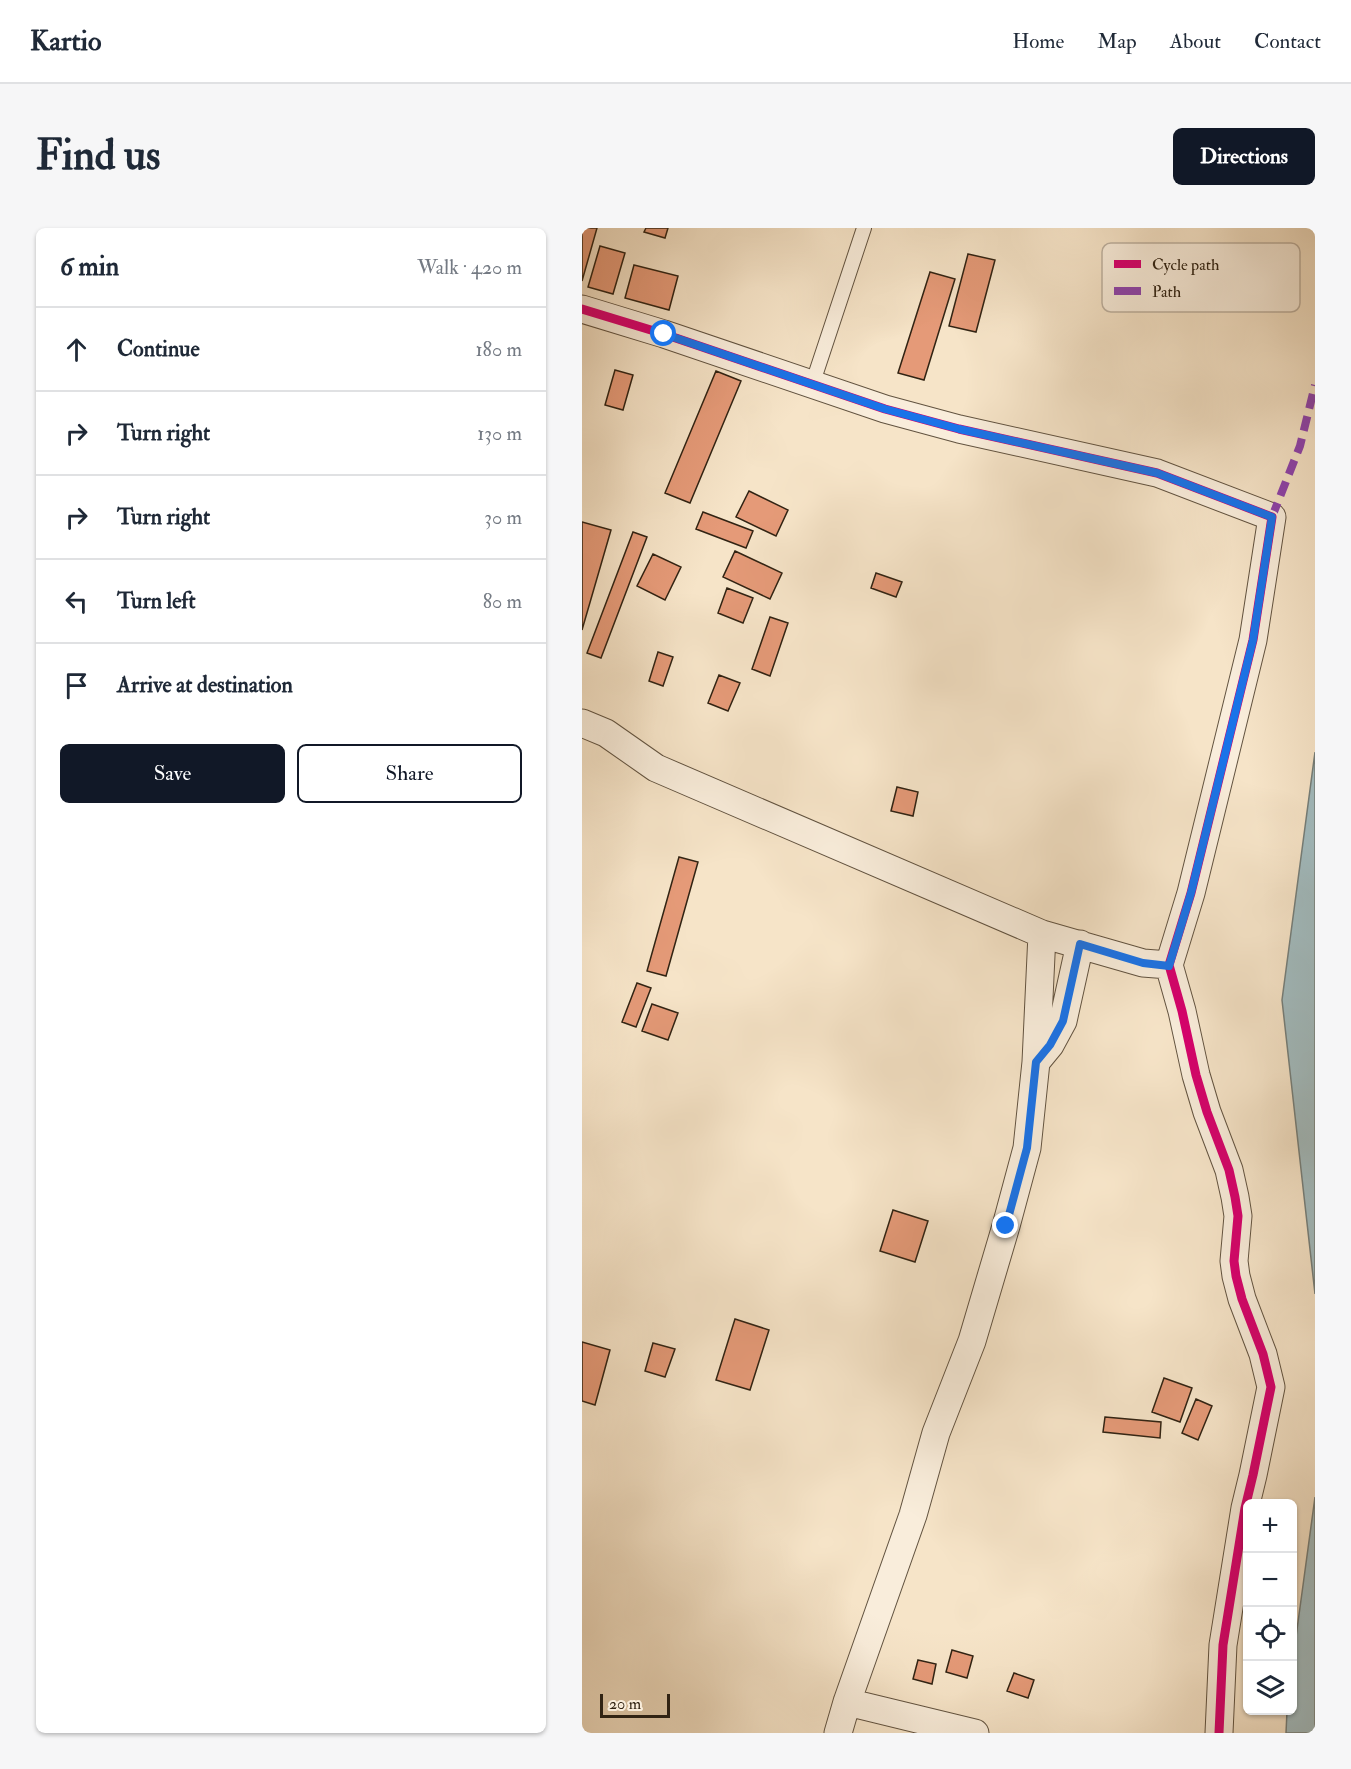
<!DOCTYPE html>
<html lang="en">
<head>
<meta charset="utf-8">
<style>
  :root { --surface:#fff; --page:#f6f6f7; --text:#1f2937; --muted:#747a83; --line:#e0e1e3; --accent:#111827 }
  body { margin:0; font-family:"IM FELL Double Pica",serif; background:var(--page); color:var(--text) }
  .controls { position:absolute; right:18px; bottom:18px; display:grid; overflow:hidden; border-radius:9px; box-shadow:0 2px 4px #0004 }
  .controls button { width:54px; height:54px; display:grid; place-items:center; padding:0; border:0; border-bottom:2px solid var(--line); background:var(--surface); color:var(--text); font:30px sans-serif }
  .scale { position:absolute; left:18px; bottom:15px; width:70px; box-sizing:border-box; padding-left:6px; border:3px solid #312313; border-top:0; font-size:16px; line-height:21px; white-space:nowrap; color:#312313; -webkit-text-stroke:4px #f9eddb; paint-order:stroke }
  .stop { position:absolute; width:18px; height:18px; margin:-14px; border:4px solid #1a73e8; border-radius:50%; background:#fff }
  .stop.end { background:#1a73e8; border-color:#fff; box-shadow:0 2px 6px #0008 }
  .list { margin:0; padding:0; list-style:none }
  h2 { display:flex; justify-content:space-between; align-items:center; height:78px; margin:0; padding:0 24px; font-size:26px }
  h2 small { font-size:20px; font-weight:400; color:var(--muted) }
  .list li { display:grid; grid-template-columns:39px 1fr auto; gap:18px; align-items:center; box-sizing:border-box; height:84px; padding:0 24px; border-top:2px solid var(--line) }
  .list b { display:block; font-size:22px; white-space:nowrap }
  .list em { font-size:20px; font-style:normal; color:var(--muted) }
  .actions { display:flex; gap:12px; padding:18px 24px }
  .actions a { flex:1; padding:14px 0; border:2px solid var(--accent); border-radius:9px; text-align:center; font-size:21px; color:var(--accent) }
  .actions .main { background:var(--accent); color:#fff }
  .icon { flex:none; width:33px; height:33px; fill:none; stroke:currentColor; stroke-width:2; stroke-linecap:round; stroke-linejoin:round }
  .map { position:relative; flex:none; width:733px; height:1505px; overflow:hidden; border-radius:9px }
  header { display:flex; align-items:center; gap:36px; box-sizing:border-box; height:84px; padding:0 30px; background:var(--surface); border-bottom:2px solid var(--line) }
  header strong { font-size:28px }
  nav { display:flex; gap:33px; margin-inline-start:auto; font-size:21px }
  .intro { display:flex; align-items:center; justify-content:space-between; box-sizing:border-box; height:144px; padding:0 36px }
  h1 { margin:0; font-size:42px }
  .button { padding:15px 27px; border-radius:9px; background:var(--accent); color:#fff; font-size:21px; font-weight:700 }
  main { display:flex; gap:36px; padding:0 36px }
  aside { flex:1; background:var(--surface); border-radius:9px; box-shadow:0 2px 4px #0004 }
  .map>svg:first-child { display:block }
  .water { fill:#a2bcc0; stroke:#757f7b; stroke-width:1.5 }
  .building { fill:#e59a78; stroke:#312313; stroke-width:1.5 }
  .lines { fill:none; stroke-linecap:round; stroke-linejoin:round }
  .lane-casing { stroke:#625340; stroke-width:16 }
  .street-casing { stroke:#625340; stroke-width:29 }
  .lane { stroke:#f9eddb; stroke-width:14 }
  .street { stroke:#f9eddb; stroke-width:27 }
  .quiet { stroke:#8e44ad; stroke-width:8; stroke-dasharray:15 8; stroke-linecap:butt }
  .cycleway-casing { stroke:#f9eddb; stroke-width:13 }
  .cycleway { stroke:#d6006c; stroke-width:9 }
  .route { stroke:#1a73e8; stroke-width:8 }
  .key { fill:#f9eddb; stroke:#bdb09f; stroke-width:1.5 }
  .key-label { font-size:16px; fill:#312313 }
</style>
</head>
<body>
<header>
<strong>Kartio</strong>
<nav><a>Home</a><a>Map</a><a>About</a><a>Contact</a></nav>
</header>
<div class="intro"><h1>Find us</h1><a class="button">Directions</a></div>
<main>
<aside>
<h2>6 min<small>Walk · 420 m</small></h2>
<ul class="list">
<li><svg class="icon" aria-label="ahead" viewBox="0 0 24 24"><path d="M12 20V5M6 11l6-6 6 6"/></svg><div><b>Continue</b></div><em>180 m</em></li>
<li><svg class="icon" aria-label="right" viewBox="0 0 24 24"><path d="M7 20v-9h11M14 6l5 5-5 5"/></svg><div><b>Turn right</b></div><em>130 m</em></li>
<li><svg class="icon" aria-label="right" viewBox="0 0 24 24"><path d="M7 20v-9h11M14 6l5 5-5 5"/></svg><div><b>Turn right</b></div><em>30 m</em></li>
<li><svg class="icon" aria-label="left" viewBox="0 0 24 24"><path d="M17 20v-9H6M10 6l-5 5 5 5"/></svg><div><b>Turn left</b></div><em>80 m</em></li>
<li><svg class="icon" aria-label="arrive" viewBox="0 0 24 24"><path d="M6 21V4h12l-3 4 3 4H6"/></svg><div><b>Arrive at destination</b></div></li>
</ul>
<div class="actions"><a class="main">Save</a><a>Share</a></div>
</aside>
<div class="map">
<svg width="733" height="1505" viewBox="0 0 733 1505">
  <rect width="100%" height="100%" fill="#f6e4c8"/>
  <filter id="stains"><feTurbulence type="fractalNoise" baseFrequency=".00333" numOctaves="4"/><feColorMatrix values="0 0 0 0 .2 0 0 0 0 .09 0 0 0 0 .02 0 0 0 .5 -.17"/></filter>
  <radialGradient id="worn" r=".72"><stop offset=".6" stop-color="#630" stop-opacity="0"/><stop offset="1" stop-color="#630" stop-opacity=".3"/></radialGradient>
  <path class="water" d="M 733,524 L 733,1066 L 700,772 Z
    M 733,1269 L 733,1505 L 704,1505 L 705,1483 L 710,1482 L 711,1431 Z"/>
  <path class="building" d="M 1,0 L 15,0 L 0,53 L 0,4 Z
    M 64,0 L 86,0 L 83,10 L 62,4 Z
    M 18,18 L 43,25 L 31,66 L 6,59 Z
    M 386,26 L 413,32 L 394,104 L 367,98 Z
    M 52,37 L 96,48 L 87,82 L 43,70 Z
    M 348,44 L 373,51 L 342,152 L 316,145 Z
    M 33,142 L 51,147 L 41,182 L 23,177 Z
    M 134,143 L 159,153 L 108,275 L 83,265 Z
    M 167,263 L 206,282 L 194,308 L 154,289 Z
    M 121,284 L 171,303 L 164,320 L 114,301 Z
    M 0,294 L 29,302 L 0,402 Z
    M 51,304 L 65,309 L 19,430 L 5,425 Z
    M 153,323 L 200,345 L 188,371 L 141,349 Z
    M 71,326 L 99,339 L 83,372 L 55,358 Z
    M 294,345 L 320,354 L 314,369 L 289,360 Z
    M 145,360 L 171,370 L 161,395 L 136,385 Z
    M 188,389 L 206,395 L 188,448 L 170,441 Z
    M 76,424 L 91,429 L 81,458 L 67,453 Z
    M 137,447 L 158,455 L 146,483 L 126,475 Z
    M 315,559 L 336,564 L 331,588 L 309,583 Z
    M 97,629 L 116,634 L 84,748 L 65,743 Z
    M 55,755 L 69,760 L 54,799 L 40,794 Z
    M 70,776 L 96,785 L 86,812 L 60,803 Z
    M 311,982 L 346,993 L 333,1034 L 298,1023 Z
    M 153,1091 L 187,1102 L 168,1162 L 134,1152 Z
    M 0,1114 L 28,1122 L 13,1177 L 0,1173 Z
    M 71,1115 L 93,1121 L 83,1149 L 63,1143 Z
    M 582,1150 L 610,1160 L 598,1194 L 570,1184 Z
    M 614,1171 L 630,1178 L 616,1212 L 600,1205 Z
    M 523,1189 L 579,1194 L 578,1210 L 521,1204 Z
    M 370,1422 L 391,1428 L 385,1450 L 364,1444 Z
    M 336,1432 L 354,1436 L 350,1456 L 331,1451 Z
    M 432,1445 L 452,1452 L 446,1470 L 425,1463 Z"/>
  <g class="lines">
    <g class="lane-casing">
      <path id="lane" d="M 230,157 L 282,0"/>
    </g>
    <g class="street-casing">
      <path id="street" d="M 0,81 L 82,106 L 303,181 L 377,201 L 575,245 L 690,289 L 671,412 L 609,665 L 587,737 L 600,783 L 614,847 L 625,884 L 647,942 L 653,969 L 656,988 L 652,1033 L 654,1048 L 660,1071 L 681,1126 L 689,1159 L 671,1247 L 663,1280 L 641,1417 L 637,1505
        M 0,495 L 24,505 L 74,540 L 460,706 L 561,735 L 587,737
        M 454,834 L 468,817 L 481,793 L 498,716
        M 265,1474 L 393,1505
        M 256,1505 L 265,1474 L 331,1287 L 354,1205 L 390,1113 L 424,998 L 445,920 L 454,834 L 460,706"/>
    </g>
    <use href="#lane" class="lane"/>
    <use href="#street" class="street"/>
    <path class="quiet" d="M 690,289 L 718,218 L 733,157"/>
    <g class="cycleway-casing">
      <path id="cycleway" d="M 0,81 L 82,106 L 303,181 L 377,201 L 575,245 L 690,289 L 671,412 L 609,665 L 587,737 L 600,783 L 614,847 L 625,884 L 647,942 L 653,969 L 656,988 L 652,1033 L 654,1048 L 660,1071 L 681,1126 L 689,1159 L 671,1247 L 663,1280 L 641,1417 L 637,1505"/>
    </g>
    <use href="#cycleway" class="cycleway"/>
  </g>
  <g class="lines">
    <path class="route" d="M 82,106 L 303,181 L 377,201 L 575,245 L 690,289 L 671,412 L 609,665 L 587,738 L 561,735 L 498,716 L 481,793 L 468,817 L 454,834 L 445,920 L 424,998"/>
  </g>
  <rect x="520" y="15" width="198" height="69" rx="9" class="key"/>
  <rect x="532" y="32" width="27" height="8" fill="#d6006c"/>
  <rect x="532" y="59" width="27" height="8" fill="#8e44ad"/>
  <g class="key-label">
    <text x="570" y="42">Cycle path</text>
    <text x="570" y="69">Path</text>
  </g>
  <rect width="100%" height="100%" filter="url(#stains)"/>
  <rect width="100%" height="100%" fill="url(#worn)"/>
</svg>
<div class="controls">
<button>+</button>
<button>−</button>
<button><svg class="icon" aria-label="locate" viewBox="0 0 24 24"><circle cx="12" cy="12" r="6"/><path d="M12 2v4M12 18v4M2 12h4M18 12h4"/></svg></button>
<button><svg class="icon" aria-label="layers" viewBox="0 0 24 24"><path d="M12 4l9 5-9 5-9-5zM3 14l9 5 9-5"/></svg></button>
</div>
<div class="scale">20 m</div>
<div class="stop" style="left:82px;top:106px"></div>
<div class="stop end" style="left:424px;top:998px"></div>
</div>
</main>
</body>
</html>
